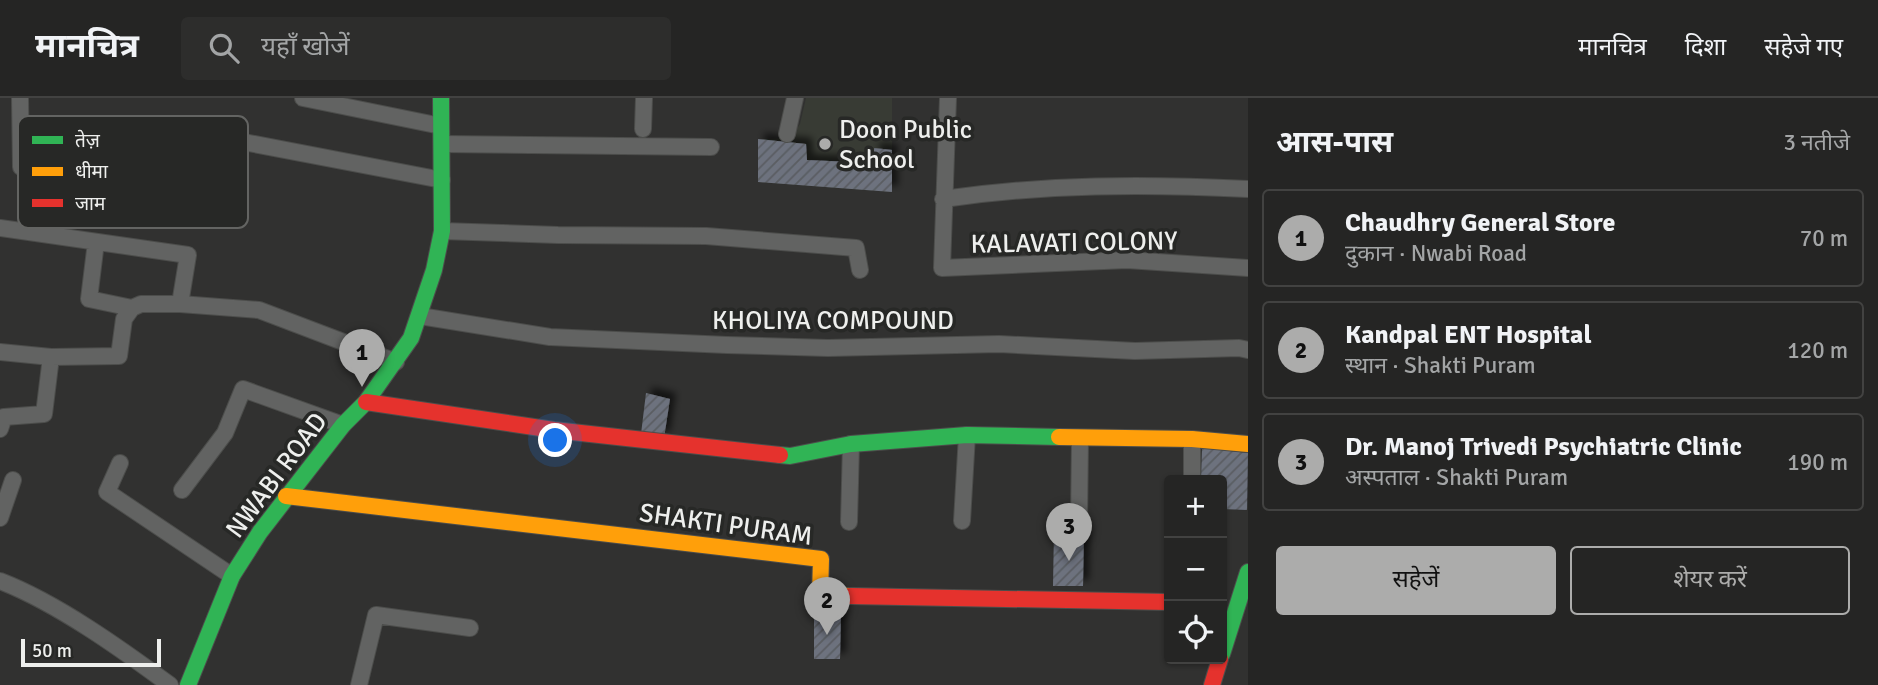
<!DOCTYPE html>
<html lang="hi">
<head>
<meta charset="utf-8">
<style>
  :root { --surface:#252524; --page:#2d2d2c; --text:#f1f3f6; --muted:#a3a5a6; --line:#424241; --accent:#acacab }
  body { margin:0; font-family:Signika,"Noto Sans Devanagari",sans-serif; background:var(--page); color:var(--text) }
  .controls { position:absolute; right:21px; bottom:21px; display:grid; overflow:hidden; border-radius:7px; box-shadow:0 2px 5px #0004 }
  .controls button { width:63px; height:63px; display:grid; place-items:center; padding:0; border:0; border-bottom:2px solid var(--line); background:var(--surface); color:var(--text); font:35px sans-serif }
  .scale { position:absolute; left:21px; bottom:18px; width:140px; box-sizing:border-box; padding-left:7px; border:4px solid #eeefed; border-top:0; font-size:19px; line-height:24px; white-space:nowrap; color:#eeefed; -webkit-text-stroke:5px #272826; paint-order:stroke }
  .you { position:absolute; left:556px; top:343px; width:24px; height:24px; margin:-18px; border:5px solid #fff; border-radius:50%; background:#1a73e8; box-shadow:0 0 0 10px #1a73e833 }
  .badge { display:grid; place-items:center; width:46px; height:46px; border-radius:50%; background:var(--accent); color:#111; font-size:23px; font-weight:700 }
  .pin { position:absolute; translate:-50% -58px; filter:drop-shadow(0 2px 4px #0008) }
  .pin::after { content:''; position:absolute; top:37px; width:24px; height:21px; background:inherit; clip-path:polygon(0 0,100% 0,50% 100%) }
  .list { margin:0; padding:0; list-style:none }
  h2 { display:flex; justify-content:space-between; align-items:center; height:91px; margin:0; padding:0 28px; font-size:30px }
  h2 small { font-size:23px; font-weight:400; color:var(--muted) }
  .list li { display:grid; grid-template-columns:46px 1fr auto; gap:21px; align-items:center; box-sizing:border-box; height:98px; margin:0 14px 14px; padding:0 14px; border:2px solid var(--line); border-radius:7px }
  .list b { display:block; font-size:26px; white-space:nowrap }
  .list p { margin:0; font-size:23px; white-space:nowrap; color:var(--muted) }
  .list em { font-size:23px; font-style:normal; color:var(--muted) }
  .actions { display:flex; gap:14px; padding:21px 28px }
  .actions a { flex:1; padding:16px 0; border:2px solid var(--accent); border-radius:7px; text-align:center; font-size:24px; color:var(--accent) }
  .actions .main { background:var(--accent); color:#111 }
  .icon { flex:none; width:38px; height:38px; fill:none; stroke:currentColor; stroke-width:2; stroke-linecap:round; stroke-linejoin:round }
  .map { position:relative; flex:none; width:1248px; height:587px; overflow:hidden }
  header { display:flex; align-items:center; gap:42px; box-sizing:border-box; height:98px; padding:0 35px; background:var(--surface); border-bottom:2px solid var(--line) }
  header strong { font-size:33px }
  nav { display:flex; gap:38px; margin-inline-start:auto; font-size:24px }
  .search { width:490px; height:63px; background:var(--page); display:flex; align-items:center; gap:18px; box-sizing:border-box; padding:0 24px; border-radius:7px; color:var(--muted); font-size:26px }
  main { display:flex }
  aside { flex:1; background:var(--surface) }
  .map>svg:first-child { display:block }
  .built { fill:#383b34 }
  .building { fill:url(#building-hatch); filter:url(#shadow) }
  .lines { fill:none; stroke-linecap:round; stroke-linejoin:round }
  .street-casing { stroke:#4c4d4b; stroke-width:18 }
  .fast-casing { stroke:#4c4d4b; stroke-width:18 }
  .slow-casing { stroke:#4c4d4b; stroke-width:18 }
  .jam-casing { stroke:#4c4d4b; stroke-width:18 }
  .street { stroke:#626362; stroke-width:16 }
  .fast { stroke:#30b455; stroke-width:16 }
  .slow { stroke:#ff9f0a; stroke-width:16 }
  .jam { stroke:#e5322d; stroke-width:16 }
  .poi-dot { fill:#acacab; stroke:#272826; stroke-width:2.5 }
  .labels { text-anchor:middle; stroke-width:7; stroke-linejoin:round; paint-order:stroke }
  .poi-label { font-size:26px; fill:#eeefed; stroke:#272826; text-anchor:start }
  .street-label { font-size:26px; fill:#eeefed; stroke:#272826 }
  .key { fill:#272826; stroke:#636462; stroke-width:2 }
  .key-label { font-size:19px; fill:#eeefed }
</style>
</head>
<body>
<header>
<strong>मानचित्र</strong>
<div class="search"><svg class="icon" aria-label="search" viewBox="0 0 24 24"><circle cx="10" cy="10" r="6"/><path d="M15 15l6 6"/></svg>यहाँ खोजें</div>
<nav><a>मानचित्र</a><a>दिशा</a><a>सहेजे गए</a></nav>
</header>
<main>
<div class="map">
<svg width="1248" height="587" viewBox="0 0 1248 587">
  <defs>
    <pattern id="building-hatch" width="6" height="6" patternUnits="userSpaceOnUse" patternTransform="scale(1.75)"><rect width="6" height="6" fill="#6d727e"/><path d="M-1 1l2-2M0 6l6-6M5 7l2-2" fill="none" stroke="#5a5d62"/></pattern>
    <filter id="shadow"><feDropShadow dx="6" dy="-6" stdDeviation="3.5" flood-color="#0009"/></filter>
  </defs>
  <rect width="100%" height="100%" fill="#313130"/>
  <path class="built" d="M 806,0 L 892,0 L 892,94 L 758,84 L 758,41 L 790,40 L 800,26 Z"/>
  <path class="building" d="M 758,41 L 806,46 L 807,62 L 873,65 L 874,50 L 892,52 L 892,94 L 758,84 Z
    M 646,295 L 670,301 L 664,340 L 641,336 Z
    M 1202,350 L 1248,355 L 1247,412 L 1222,411 L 1222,382 L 1201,382 Z
    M 1054,431 L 1084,432 L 1083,488 L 1053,488 Z
    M 814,514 L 841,514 L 840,561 L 814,561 Z"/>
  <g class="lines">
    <g class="street-casing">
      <path id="street" d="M 20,0 L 21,69
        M 303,0 L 441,28
        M 948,0 L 942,170 L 1127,162 L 1248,170
        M 643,31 L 644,0
        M 787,36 L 795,0
        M 207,37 L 442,82
        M 442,46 L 711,49
        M 943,101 C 1045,86 1146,86 1248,91
        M 0,130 L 188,157 L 180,206
        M 442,133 L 558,137 L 706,138 L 856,150 L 860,172
        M 96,144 L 89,201 L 132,210
        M 420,218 L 550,239 L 727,247 L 828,250 L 999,246 L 1135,253 L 1239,250 L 1248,252
        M 0,254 L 51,259 L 119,258 L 124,221 L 132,210 L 141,206 L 180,206 L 259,212 L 396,264
        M 0,331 L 4,319 L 44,316 L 51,259
        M 120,365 L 107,394 L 232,478
        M 1192,382 L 1192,341
        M 182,392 L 225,335 L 243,291 L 343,327
        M 0,420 L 13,382
        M 962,423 L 967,337
        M 849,424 L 851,346
        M 1079,425 L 1080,340
        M 0,483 C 57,505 121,551 170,587
        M 359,587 L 376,517 L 470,530"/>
    </g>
    <g class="fast-casing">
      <path id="fast" d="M 780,357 L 790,358 L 851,346 L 967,337 L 1059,339
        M 1222,556 L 1248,474
        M 188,587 L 232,478 L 260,434 L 343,327 L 366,304 L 411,240 L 434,172 L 442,133 L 441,0"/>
    </g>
    <g class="slow-casing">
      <path id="slow" d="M 1059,339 L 1192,341 L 1248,346
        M 286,398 L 821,461 L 820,497 L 850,498"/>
    </g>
    <g class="jam-casing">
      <path id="jam" d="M 366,304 L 554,332 L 780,357
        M 850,498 L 1169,504
        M 1212,587 L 1220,561"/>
    </g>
    <use href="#street" class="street"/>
    <use href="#fast" class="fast"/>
    <use href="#slow" class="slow"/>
    <use href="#jam" class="jam"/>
  </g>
  <circle class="poi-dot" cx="825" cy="46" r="7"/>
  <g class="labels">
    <g class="poi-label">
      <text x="839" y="40">Doon Public<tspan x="839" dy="30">School</tspan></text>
    </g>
    <g class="street-label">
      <text transform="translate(1074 144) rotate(-1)" y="9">KALAVATI COLONY</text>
      <text x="833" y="231">KHOLIYA COMPOUND</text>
      <text transform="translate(276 377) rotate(-53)" y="9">NWABI ROAD</text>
      <text transform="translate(726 426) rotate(8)" y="9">SHAKTI PURAM</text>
    </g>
  </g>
  <rect x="18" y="18" width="230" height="112" rx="10" class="key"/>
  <rect x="32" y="38" width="31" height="8" fill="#30b455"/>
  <rect x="32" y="69" width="31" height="9" fill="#ff9f0a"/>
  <rect x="32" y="101" width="31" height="8" fill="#e5322d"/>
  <g class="key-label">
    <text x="75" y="49">तेज़</text>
    <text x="75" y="80">धीमा</text>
    <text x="75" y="112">जाम</text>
  </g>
</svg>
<div class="controls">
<button>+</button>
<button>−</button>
<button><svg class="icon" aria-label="locate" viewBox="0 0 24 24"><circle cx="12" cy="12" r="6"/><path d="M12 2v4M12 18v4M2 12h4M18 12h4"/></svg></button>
</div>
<div class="scale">50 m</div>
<div class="you"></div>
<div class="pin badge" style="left:362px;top:289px">1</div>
<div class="pin badge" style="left:827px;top:537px">2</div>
<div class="pin badge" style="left:1069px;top:463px">3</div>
</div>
<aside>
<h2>आस-पास<small>3 नतीजे</small></h2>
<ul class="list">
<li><span class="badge">1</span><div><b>Chaudhry General Store</b><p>दुकान · Nwabi Road</p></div><em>70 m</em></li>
<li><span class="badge">2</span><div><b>Kandpal ENT Hospital</b><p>स्थान · Shakti Puram</p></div><em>120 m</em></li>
<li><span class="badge">3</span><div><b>Dr. Manoj Trivedi Psychiatric Clinic</b><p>अस्पताल · Shakti Puram</p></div><em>190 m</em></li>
</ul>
<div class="actions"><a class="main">सहेजें</a><a>शेयर करें</a></div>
</aside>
</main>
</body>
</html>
